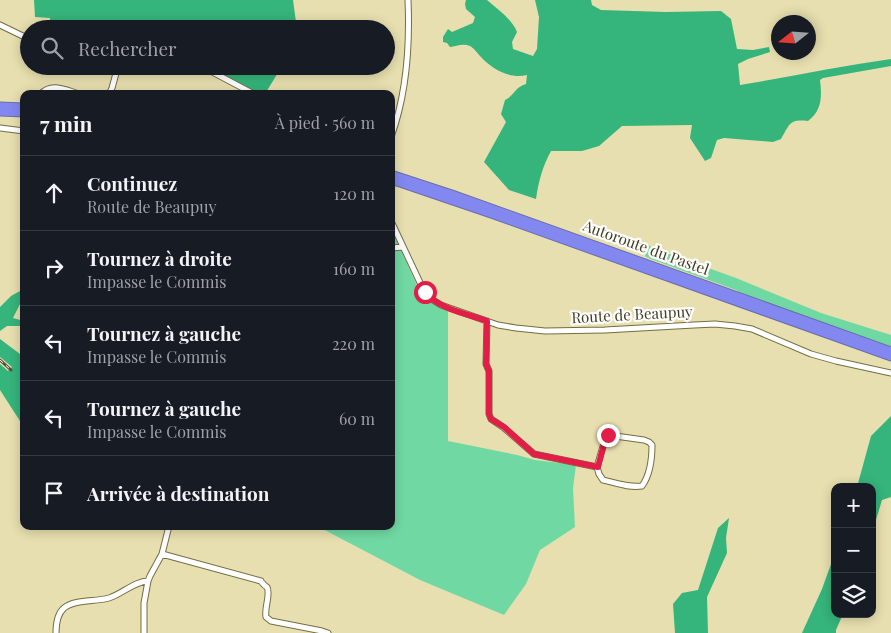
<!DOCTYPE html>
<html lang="fr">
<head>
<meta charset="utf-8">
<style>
  :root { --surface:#171b24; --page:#242831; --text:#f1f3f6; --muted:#9ea1a6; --line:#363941 }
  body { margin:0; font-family:"Playfair Display",serif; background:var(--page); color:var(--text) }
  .controls { position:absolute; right:15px; bottom:15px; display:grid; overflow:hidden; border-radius:10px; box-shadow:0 2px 12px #0003 }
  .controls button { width:45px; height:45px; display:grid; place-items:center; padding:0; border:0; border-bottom:1px solid var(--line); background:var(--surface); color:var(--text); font:25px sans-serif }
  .compass { position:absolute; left:771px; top:15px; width:45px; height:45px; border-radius:50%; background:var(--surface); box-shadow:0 2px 12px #0003; rotate:253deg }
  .stop { position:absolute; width:15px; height:15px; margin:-11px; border:4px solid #e11d48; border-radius:50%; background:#fff }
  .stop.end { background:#e11d48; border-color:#fff; box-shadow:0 1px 5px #0008 }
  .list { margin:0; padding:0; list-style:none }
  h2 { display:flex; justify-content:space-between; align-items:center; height:65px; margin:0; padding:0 20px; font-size:21px }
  h2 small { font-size:16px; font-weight:400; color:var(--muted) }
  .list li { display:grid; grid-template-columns:32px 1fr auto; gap:15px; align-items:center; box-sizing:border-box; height:75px; padding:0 20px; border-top:1px solid var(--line) }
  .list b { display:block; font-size:19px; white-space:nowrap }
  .list p { margin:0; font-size:16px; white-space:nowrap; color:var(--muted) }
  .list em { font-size:16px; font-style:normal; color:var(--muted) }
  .icon { flex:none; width:28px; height:28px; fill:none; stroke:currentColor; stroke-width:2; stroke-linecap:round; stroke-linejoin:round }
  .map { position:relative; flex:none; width:891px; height:633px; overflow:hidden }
  .search { position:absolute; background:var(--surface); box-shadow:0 2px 12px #0003; left:20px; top:20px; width:375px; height:55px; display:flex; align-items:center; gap:12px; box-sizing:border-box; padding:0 18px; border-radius:28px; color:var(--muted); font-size:19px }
  .panel { position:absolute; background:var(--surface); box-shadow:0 2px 12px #0003; left:20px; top:90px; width:375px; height:440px; border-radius:10px }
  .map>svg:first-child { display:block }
  .green { fill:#70d9a3 }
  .forest { fill:#35b47b }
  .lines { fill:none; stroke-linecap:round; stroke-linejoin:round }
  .minor-casing { stroke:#756d41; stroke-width:7 }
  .highway-casing { stroke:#6b6dab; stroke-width:9 }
  .minor { stroke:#fff; stroke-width:5 }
  .highway { stroke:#8388f1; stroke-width:7 }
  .rail-casing { stroke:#56533b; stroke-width:3 }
  .rail { stroke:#fffefa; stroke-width:1; stroke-dasharray:4; stroke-linecap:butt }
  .route { stroke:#e11d48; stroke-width:6 }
  .labels { text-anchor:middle; stroke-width:4.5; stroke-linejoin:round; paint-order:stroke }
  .street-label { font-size:15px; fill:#3f3c28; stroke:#fffefa }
</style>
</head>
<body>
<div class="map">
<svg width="891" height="633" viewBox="0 0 891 633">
  <rect width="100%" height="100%" fill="#e7dfaf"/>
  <path class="green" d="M 391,228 L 419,290 L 428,301 L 448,310 L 448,441 L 517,455 L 535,460 L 576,465 L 573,488 L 575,527 L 540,550 L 526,584 L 504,615 L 420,580 L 317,526 L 391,526 Z
    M 645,243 L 653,248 L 736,278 L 821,313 L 891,335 L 891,347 L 745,295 L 736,290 L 648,258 L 645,256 L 648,249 Z"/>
  <path class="forest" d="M 34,0 L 293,0 L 296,22 L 296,29 L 49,29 L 50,18 L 35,17 Z
    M 466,0 L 487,0 C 497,9 512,19 517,32 L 512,42 L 513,49 L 533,56 L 537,49 L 539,17 L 535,0 L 591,0 L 592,5 L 601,10 L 666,12 L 721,11 L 731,19 L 737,49 L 753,50 L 769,47 L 770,52 L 748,59 L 738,64 L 740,85 C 790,77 840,66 891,59 L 891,66 L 823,78 L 820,80 C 822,97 822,110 808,121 C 789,119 790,124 781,139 L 773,142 L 724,138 L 717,140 L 711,158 L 705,161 L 690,138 L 692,125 L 622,126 L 599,146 L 582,151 L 551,151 C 543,165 538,183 536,199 L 509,190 L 484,162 L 506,122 L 501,114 L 505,100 C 515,95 515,87 526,84 L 527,75 C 510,79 493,70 481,57 C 478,54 474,48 470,46 C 463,43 456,46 450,47 L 447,43 L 443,42 L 443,37 L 448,29 L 452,32 L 473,23 L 475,17 L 466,9 L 465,4 Z
    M 204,66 L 282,66 L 265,94 L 256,94 Z
    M 20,291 L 24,296 L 13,318 L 24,321 L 24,326 L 7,326 L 0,331 L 0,307 L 11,296 Z
    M 0,339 L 24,357 L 24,418 L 20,421 L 0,390 L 0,364 L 8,371 L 12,367 L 0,357 Z
    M 891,416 L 891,497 L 882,500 L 872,533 L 872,487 L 857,487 L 871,436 Z
    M 729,518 L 726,538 L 727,553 L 707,597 L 708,633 L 675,633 L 673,604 L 682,593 L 698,590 L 718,528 Z
    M 835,553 L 835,614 L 843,614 L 836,630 L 836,633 L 802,633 L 822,589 Z"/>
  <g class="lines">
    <g class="minor-casing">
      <path id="minor" d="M 0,25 L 29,39
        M 201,66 L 254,94
        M 41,94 C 51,82 66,90 79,94
        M 109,94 L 112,88 L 118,66
        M 0,128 L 24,131
        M 391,137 C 407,93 410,46 408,0
        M 391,221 L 423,289 L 433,300 L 441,305 L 498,325 L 516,328 L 545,331 L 605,330 L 694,325 L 715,324 L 735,326 L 752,329 L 811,354 L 836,361 L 891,373
        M 391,248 L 403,247
        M 487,321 L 486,364 L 489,371 L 489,414 L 491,419 L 503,427 L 534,454 L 597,467 L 599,474 L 603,480 C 616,483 629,488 642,486 C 650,475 652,458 652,445 L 649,442 L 644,440 L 608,435 L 606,436 L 597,467
        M 162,554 L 261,581 C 261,582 266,587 267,587 C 271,594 264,608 266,617 L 271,621 L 322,631 L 328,633
        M 56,633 C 56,624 57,614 64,608 C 75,599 95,602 109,598 C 122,594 135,581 148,581
        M 144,633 L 144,603 L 148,581 L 150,576 L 162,554 L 169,526"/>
    </g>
    <g class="highway-casing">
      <path id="highway" d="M 0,106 L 24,107
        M 0,112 L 24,113
        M 391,174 L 452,194 L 891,351
        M 391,180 L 491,214 L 891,357"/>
    </g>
    <use href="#minor" class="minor"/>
    <use href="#highway" class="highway"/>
    <g class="rail-casing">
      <path id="rail" d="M 0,360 L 11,370"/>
    </g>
    <use href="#rail" class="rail"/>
  </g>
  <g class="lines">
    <path class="route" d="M 425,292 C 438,309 468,314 487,321 L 486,364 L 489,371 L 489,414 L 491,419 L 504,427 L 534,454 L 598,467 L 606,436 L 608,435"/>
  </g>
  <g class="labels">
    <g class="street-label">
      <text transform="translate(646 248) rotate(20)" y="5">Autoroute du Pastel</text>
      <text transform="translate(632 315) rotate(-3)" y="5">Route de Beaupuy</text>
    </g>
  </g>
</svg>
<div class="controls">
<button>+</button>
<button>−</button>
<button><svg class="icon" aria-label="layers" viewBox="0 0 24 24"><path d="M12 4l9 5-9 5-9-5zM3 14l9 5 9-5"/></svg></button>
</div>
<svg class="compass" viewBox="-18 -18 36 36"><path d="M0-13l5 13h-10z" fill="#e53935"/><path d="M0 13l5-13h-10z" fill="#9ea1a6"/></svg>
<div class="stop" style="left:425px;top:292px"></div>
<div class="stop end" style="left:608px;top:435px"></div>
<div class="search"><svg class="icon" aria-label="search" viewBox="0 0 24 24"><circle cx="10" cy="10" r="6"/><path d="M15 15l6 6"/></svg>Rechercher</div>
<section class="panel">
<h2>7 min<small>À pied · 560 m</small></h2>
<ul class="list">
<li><svg class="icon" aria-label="ahead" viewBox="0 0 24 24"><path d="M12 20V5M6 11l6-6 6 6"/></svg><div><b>Continuez</b><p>Route de Beaupuy</p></div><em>120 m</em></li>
<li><svg class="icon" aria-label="right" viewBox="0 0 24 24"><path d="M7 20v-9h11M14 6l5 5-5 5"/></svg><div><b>Tournez à droite</b><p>Impasse le Commis</p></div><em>160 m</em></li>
<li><svg class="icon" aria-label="left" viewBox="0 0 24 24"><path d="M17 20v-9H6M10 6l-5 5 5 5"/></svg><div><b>Tournez à gauche</b><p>Impasse le Commis</p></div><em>220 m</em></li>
<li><svg class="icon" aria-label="left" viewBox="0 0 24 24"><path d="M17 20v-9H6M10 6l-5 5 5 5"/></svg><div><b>Tournez à gauche</b><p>Impasse le Commis</p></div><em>60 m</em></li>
<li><svg class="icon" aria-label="arrive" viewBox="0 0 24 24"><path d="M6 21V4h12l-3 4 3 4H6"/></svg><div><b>Arrivée à destination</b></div></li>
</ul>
</section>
</div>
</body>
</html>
